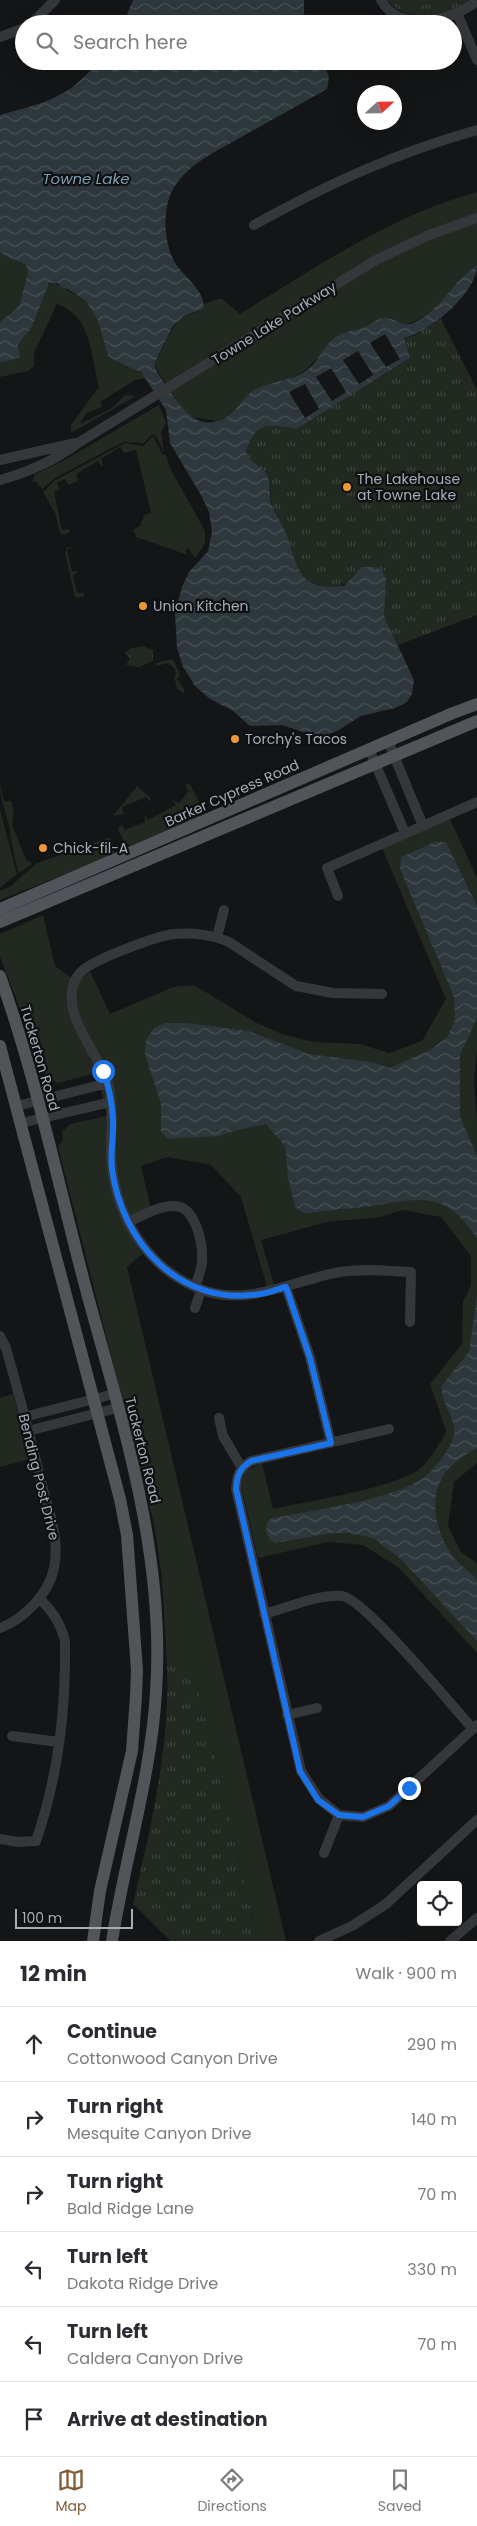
<!DOCTYPE html>
<html lang="en">
<head>
<meta charset="utf-8">
<style>
  :root { --surface:#fff; --page:#f2f2f3; --text:#2b2b33; --muted:#7c7c81; --line:#e1e1e2; --accent:#825c34 }
  body { margin:0; font-family:Poppins,sans-serif; background:var(--page); color:var(--text) }
  .controls { position:absolute; right:15px; bottom:15px; display:grid; overflow:hidden; border-radius:5px; box-shadow:0 5px 20px #0002 }
  .controls button { width:45px; height:45px; display:grid; place-items:center; padding:0; border:0; border-bottom:1px solid var(--line); background:var(--surface); color:var(--text); font:25px sans-serif }
  .compass { position:absolute; left:357px; top:85px; width:45px; height:45px; border-radius:50%; background:var(--surface); box-shadow:0 5px 20px #0002; rotate:68deg }
  .scale { position:absolute; left:15px; bottom:12px; width:118px; box-sizing:border-box; padding-left:5px; border:2px solid #a6adb6; border-top:0; font-size:14px; line-height:18px; white-space:nowrap; color:#a6adb6; -webkit-text-stroke:4px #0f1011; paint-order:stroke }
  .stop { position:absolute; width:15px; height:15px; margin:-11px; border:4px solid #1a73e8; border-radius:50%; background:#fff }
  .stop.end { background:#1a73e8; border-color:#fff; box-shadow:0 1px 5px #0008 }
  .list { margin:0; padding:0; list-style:none }
  h2 { display:flex; justify-content:space-between; align-items:center; height:65px; margin:0; padding:0 20px; font-size:21px }
  h2 small { font-size:16px; font-weight:400; color:var(--muted) }
  .list li { display:grid; grid-template-columns:32px 1fr auto; gap:15px; align-items:center; box-sizing:border-box; height:75px; padding:0 20px; border-top:1px solid var(--line) }
  .list b { display:block; font-size:19px; white-space:nowrap }
  .list p { margin:0; font-size:16px; white-space:nowrap; color:var(--muted) }
  .list em { font-size:16px; font-style:normal; color:var(--muted) }
  .icon { flex:none; width:28px; height:28px; fill:none; stroke:currentColor; stroke-width:2; stroke-linecap:round; stroke-linejoin:round }
  .map { position:relative; flex:none; width:477px; height:1941px; overflow:hidden }
  .search { position:absolute; background:var(--surface); box-shadow:0 5px 20px #0002; left:15px; right:15px; top:15px; height:55px; display:flex; align-items:center; gap:12px; box-sizing:border-box; padding:0 18px; border-radius:28px; color:var(--muted); font-size:19px }
  .sheet { height:515px; background:var(--surface) }
  nav { display:flex; justify-content:space-around; align-items:center; box-sizing:border-box; height:70px; border-top:1px solid var(--line); background:var(--surface); font-size:14px; color:var(--muted) }
  nav a { display:grid; justify-items:center; gap:2px }
  nav .on { color:var(--accent) }
  .map>svg:first-child { display:block }
  .green { fill:#212921 }
  .park { fill:url(#park-tufts) }
  .water { fill:url(#water-waves) }
  .pier { fill:#141516 }
  .lines { fill:none; stroke-linecap:round; stroke-linejoin:round }
  .minor { stroke:#35373b; stroke-width:10 }
  .major { stroke:#52545a; stroke-width:12 }
  .route { stroke:#1a73e8; stroke-width:6 }
  .poi-dot { fill:#ed9835; stroke:#0f1011; stroke-width:2 }
  .labels { text-anchor:middle; stroke-width:4.5; stroke-linejoin:round; paint-order:stroke }
  .street-label { font-size:14px; fill:#a6adb6; stroke:#0f1011 }
  .poi-label { font-size:14px; fill:#a6adb6; stroke:#0f1011; text-anchor:start }
  .water-label { font-size:15px; font-style:italic; fill:#7e9fb0; stroke:#0f1011 }
</style>
</head>
<body>
<div class="map">
<svg width="477" height="1941" viewBox="0 0 477 1941">
  <defs>
    <pattern id="park-tufts" width="24" height="20" patternUnits="userSpaceOnUse" patternTransform="scale(1.25)"><rect width="24" height="20" fill="#212921"/><path d="M3 7l-1-3M5 7V3M7 7l1-3M15 17l-1-3M17 17v-4M19 17l1-3" fill="none" stroke="#3e453f"/></pattern>
    <pattern id="water-waves" width="16" height="10" patternUnits="userSpaceOnUse" patternTransform="scale(1.25)"><rect width="16" height="10" fill="#2d373c"/><path d="M0 5q4-4 8 0t8 0" fill="none" stroke="#485156"/></pattern>
  </defs>
  <rect width="100%" height="100%" fill="#141516"/>
  <path class="green" d="M 477,192 L 477,265 C 448,284 443,314 404,325 L 387,318 L 382,318 L 363,328 L 339,335 L 306,370 L 292,378 L 255,390 L 229,416 L 218,421 L 191,417 L 181,409 L 154,364 C 164,350 167,332 180,320 C 188,312 200,316 204,304 L 221,298 L 240,314 C 316,267 390,216 477,192 Z
    M 0,253 L 26,265 L 28,272 L 19,306 L 0,322 Z
    M 54,282 L 86,301 L 98,321 L 108,356 L 116,361 L 137,369 L 146,378 L 135,380 L 100,402 L 102,407 L 86,413 L 80,424 L 112,408 L 125,395 L 136,396 L 71,433 L 71,425 L 99,387 C 90,355 93,317 57,304 L 34,353 L 34,366 L 28,371 L 0,377 L 0,363 L 19,357 L 18,345 L 32,327 L 48,285 Z
    M 159,405 L 166,423 L 161,433 L 164,452 L 156,436 L 152,434 L 144,443 L 123,442 L 55,478 L 42,489 L 36,481 L 32,482 L 35,474 L 63,461 Z
    M 153,436 L 162,454 L 166,455 L 170,468 L 205,531 L 205,544 L 195,558 L 188,548 L 185,551 L 188,555 L 136,537 L 134,530 L 129,532 L 140,526 L 144,515 L 151,513 L 136,450 L 124,453 L 120,447 L 101,459 L 103,465 L 101,466 L 98,461 L 76,474 L 78,481 L 69,485 L 65,479 L 57,483 L 60,490 L 54,492 L 62,530 L 69,529 L 70,532 L 65,535 L 60,533 L 55,513 L 43,492 L 54,481 L 125,443 L 143,446 Z
    M 73,547 L 67,550 L 72,571 L 79,572 L 73,575 L 77,593 L 84,593 L 84,596 L 78,598 L 75,597 L 65,552 L 67,548 Z
    M 173,659 L 180,675 L 177,679 L 185,690 L 183,693 L 177,688 L 174,676 L 176,675 L 175,669 L 168,663 L 156,666 L 156,663 Z
    M 0,783 L 4,802 L 11,801 L 14,812 L 12,825 L 26,859 L 32,864 L 19,873 C 13,857 12,839 8,822 C 5,808 0,799 0,783 Z
    M 187,783 L 190,784 L 202,808 L 201,816 L 130,846 L 124,841 L 118,829 L 120,826 L 122,825 L 125,830 L 145,822 L 145,814 L 148,820 L 176,805 L 172,800 L 179,803 L 189,791 L 185,786 Z
    M 137,786 L 151,798 L 150,802 L 146,797 L 122,807 L 124,814 L 113,816 Z
    M 0,810 L 17,874 L 0,888 Z
    M 450,819 L 477,878 L 477,1051 L 474,1080 L 477,1119 L 477,1463 L 454,1482 L 448,1526 L 461,1552 L 477,1563 L 477,1653 L 399,1568 L 363,1545 L 328,1542 L 258,1558 L 241,1485 L 246,1471 L 262,1463 L 273,1509 C 312,1500 384,1490 417,1471 C 426,1465 443,1440 446,1431 L 430,1384 L 462,1344 L 463,1302 L 471,1285 L 471,1256 L 441,1217 L 402,1210 L 380,1217 L 327,1222 L 261,1240 L 274,1285 L 267,1287 L 241,1197 L 211,1165 L 168,1157 L 141,1166 L 151,1209 L 121,1219 L 142,1254 L 127,1267 L 286,1941 L 258,1941 L 192,1661 L 167,1666 L 162,1578 L 154,1524 L 58,1147 L 63,1139 L 62,1132 L 70,1124 L 107,1116 L 97,1073 L 58,1083 L 51,1080 L 37,1065 L 26,1024 L 0,957 L 0,934 L 43,915 L 55,966 L 78,982 L 90,971 L 110,1014 L 173,987 L 194,985 L 255,1022 L 282,1034 L 314,1042 L 360,1044 L 389,1053 L 422,1041 L 446,999 L 382,848 Z
    M 107,838 L 110,838 L 115,847 L 113,855 L 0,900 L 0,891 L 10,887 L 37,863 Z
    M 13,1394 L 30,1459 L 0,1467 L 0,1398 Z"/>
  <path class="park" d="M 387,0 L 472,0 C 447,14 409,26 387,0 Z
    M 441,319 L 477,390 L 477,615 L 398,645 L 384,616 L 384,604 L 350,581 C 331,595 305,584 295,565 C 290,556 290,544 286,535 C 282,524 275,514 272,504 C 269,496 272,489 269,481 C 264,469 249,464 246,451 C 254,429 260,423 284,427 C 289,428 291,427 295,430 L 410,358 L 403,338 L 413,336 Z
    M 144,646 L 153,650 L 153,661 L 139,667 L 126,665 L 130,658 L 125,653 L 132,648 Z
    M 192,1661 L 258,1941 L 171,1941 L 133,1904 C 151,1825 170,1748 167,1666 Z"/>
  <path class="water" d="M 133,0 L 304,0 L 304,13 L 308,24 L 123,24 Z
    M 98,61 L 323,61 L 329,77 L 327,89 C 300,104 272,120 245,135 C 221,149 194,160 177,183 C 161,204 163,241 175,263 C 183,276 208,293 203,309 L 184,316 L 173,326 L 154,364 C 156,372 162,379 167,387 C 179,405 196,432 223,419 C 237,413 243,396 256,389 C 272,381 291,381 306,371 C 320,361 324,343 339,335 C 347,330 356,331 364,327 C 372,324 377,318 385,318 C 396,318 402,328 413,323 C 442,310 452,281 477,265 C 477,293 431,331 404,338 L 410,358 L 295,430 C 291,427 289,428 284,427 C 261,423 254,429 246,451 C 249,464 263,465 268,477 C 271,486 269,495 271,503 C 275,515 284,526 288,538 C 298,572 301,591 344,586 L 362,567 L 375,567 L 382,571 L 386,578 L 384,616 L 414,680 L 412,694 L 407,702 L 395,708 L 361,716 L 337,731 L 323,736 L 315,736 L 282,725 L 250,726 L 233,711 L 210,699 L 195,686 L 183,667 L 177,648 L 175,614 L 182,587 L 189,572 L 208,551 L 212,532 L 209,512 L 202,497 L 170,443 L 166,410 L 141,372 L 116,361 L 108,356 L 98,321 L 86,301 L 68,289 L 62,288 L 58,283 L 49,283 L 32,327 L 18,345 L 20,357 L 0,363 L 0,322 L 19,306 L 28,272 L 26,265 L 0,253 L 0,115 C 43,103 69,99 98,61 Z
    M 435,842 L 446,842 L 477,906 L 477,1018 L 460,1055 L 460,1116 L 477,1156 L 477,1238 C 443,1186 416,1200 364,1207 C 345,1209 325,1210 306,1214 L 295,1207 L 288,1177 L 285,1146 L 266,1124 L 241,1129 L 219,1136 L 168,1139 L 161,1131 L 161,1103 L 145,1055 L 146,1040 L 154,1028 L 165,1023 L 186,1023 L 248,1031 L 309,1054 L 371,1062 L 390,1068 L 432,1049 L 448,1036 L 455,1020 L 454,997 L 400,869 L 401,857 Z
    M 477,1296 L 477,1448 C 464,1455 449,1465 442,1478 C 428,1501 438,1539 455,1559 C 461,1567 471,1571 477,1580 L 477,1641 L 401,1559 L 373,1538 L 349,1533 L 333,1533 L 275,1543 C 267,1539 264,1529 268,1521 L 273,1518 C 310,1511 395,1499 423,1478 C 434,1470 451,1449 454,1435 C 457,1417 439,1402 442,1385 L 469,1352 Z"/>
  <path class="pier" d="M 385,334 L 400,359 L 386,367 L 370,343 Z
    M 358,351 L 373,375 L 359,384 L 343,360 Z
    M 331,368 L 346,392 L 332,401 L 316,377 Z
    M 305,384 L 319,409 L 305,418 L 289,392 Z"/>
  <g class="lines">
    <path class="minor" d="M 381,0 C 399,33 453,21 477,1
      M 457,13 L 477,60
      M 31,24 L 55,0
      M 0,37 L 24,28
      M 254,225 C 328,184 395,153 477,130
      M 0,460 L 75,443
      M 0,480 C 29,472 54,461 78,443 L 376,260 L 429,235 L 477,218
      M 388,741 L 423,826
      M 369,749 L 405,833
      M 338,896 L 327,868 L 477,802
      M 217,937 L 224,910
      M 382,994 L 333,993 L 296,986 L 229,942 C 213,935 192,932 174,934 C 156,936 96,959 83,970 C 77,975 75,979 73,986 C 64,1019 99,1054 108,1083 C 114,1106 111,1128 111,1151 C 112,1210 144,1267 200,1289 C 248,1308 293,1280 340,1272 C 363,1268 388,1271 411,1272 L 410,1322
      M 17,1106 L 108,1083
      M 21,1123 L 111,1102
      M 128,1222 C 142,1216 159,1205 175,1206 C 196,1207 203,1244 202,1261 C 202,1269 198,1278 195,1286
      M 286,1287 L 310,1357 L 331,1443
      M 195,1308 L 201,1290
      M 0,1336 L 6,1348 C 19,1394 31,1440 42,1485 C 49,1511 60,1541 54,1568 C 49,1594 24,1619 0,1628
      M 24,1417 L 114,1394
      M 219,1418 L 223,1436 L 242,1468
      M 28,1431 L 117,1408
      M 264,1614 C 288,1608 318,1594 342,1596 C 364,1598 454,1708 473,1729
      M 287,1715 L 317,1708
      M 12,1736 L 59,1742
      M 339,1815 L 319,1799 L 301,1771 L 236,1489 C 237,1475 239,1469 251,1461 L 389,1429
      M 339,1815 L 363,1817 L 389,1806 L 477,1725
      M 0,1839 L 18,1842 L 36,1841 C 58,1778 66,1708 65,1641 C 60,1622 53,1612 39,1598
      M 324,1853 L 339,1815
      M 319,1941 L 352,1926 L 386,1904 L 477,1820
      M 450,1941 L 477,1918"/>
    <path class="major" d="M 0,909 L 453,713 L 477,704
      M 0,922 L 477,721
      M 0,976 C 35,1074 57,1178 83,1278 C 119,1413 166,1550 156,1692 C 151,1777 125,1858 112,1941
      M 0,1046 L 120,1499 L 127,1535 L 137,1670 L 136,1696 L 132,1751 L 100,1891 L 93,1941"/>
  </g>
  <g class="lines">
    <path class="route" d="M 103,1071 C 109,1086 112,1102 113,1119 C 114,1136 110,1152 112,1169 C 122,1243 180,1307 260,1294 C 269,1293 277,1289 286,1287 L 310,1358 L 331,1443 L 251,1461 C 239,1469 237,1475 236,1489 L 300,1771 L 318,1800 L 339,1815 L 363,1817 L 389,1806 L 409,1788"/>
  </g>
  <g class="poi-dot">
    <circle cx="347" cy="487" r="5"/>
    <circle cx="143" cy="606" r="5"/>
    <circle cx="235" cy="739" r="5"/>
    <circle cx="43" cy="848" r="5"/>
  </g>
  <g class="labels">
    <g class="street-label">
      <text transform="translate(274 323) rotate(-32)" y="5">Towne Lake Parkway</text>
      <text transform="translate(232 793) rotate(-24)" y="5">Barker Cypress Road</text>
      <text transform="translate(40 1058) rotate(74)" y="5">Tuckerton Road</text>
      <text transform="translate(143 1450) rotate(76)" y="5">Tuckerton Road</text>
      <text transform="translate(39 1477) rotate(76)" y="5">Bending Post Drive</text>
    </g>
    <g class="poi-label">
      <text x="357" y="484">The Lakehouse<tspan x="357" dy="16">at Towne Lake</tspan></text>
      <text x="153" y="611">Union Kitchen</text>
      <text x="245" y="744">Torchy's Tacos</text>
      <text x="53" y="853">Chick-fil-A</text>
    </g>
    <g class="water-label">
      <text x="86" y="184">Towne Lake</text>
    </g>
  </g>
</svg>
<div class="controls">
<button><svg class="icon" aria-label="locate" viewBox="0 0 24 24"><circle cx="12" cy="12" r="6"/><path d="M12 2v4M12 18v4M2 12h4M18 12h4"/></svg></button>
</div>
<svg class="compass" viewBox="-18 -18 36 36"><path d="M0-13l5 13h-10z" fill="#e53935"/><path d="M0 13l5-13h-10z" fill="#7c7c81"/></svg>
<div class="scale">100 m</div>
<div class="stop" style="left:103px;top:1071px"></div>
<div class="stop end" style="left:409px;top:1788px"></div>
<div class="search"><svg class="icon" aria-label="search" viewBox="0 0 24 24"><circle cx="10" cy="10" r="6"/><path d="M15 15l6 6"/></svg>Search here</div>
</div>
<section class="sheet">
<h2>12 min<small>Walk · 900 m</small></h2>
<ul class="list">
<li><svg class="icon" aria-label="ahead" viewBox="0 0 24 24"><path d="M12 20V5M6 11l6-6 6 6"/></svg><div><b>Continue</b><p>Cottonwood Canyon Drive</p></div><em>290 m</em></li>
<li><svg class="icon" aria-label="right" viewBox="0 0 24 24"><path d="M7 20v-9h11M14 6l5 5-5 5"/></svg><div><b>Turn right</b><p>Mesquite Canyon Drive</p></div><em>140 m</em></li>
<li><svg class="icon" aria-label="right" viewBox="0 0 24 24"><path d="M7 20v-9h11M14 6l5 5-5 5"/></svg><div><b>Turn right</b><p>Bald Ridge Lane</p></div><em>70 m</em></li>
<li><svg class="icon" aria-label="left" viewBox="0 0 24 24"><path d="M17 20v-9H6M10 6l-5 5 5 5"/></svg><div><b>Turn left</b><p>Dakota Ridge Drive</p></div><em>330 m</em></li>
<li><svg class="icon" aria-label="left" viewBox="0 0 24 24"><path d="M17 20v-9H6M10 6l-5 5 5 5"/></svg><div><b>Turn left</b><p>Caldera Canyon Drive</p></div><em>70 m</em></li>
<li><svg class="icon" aria-label="arrive" viewBox="0 0 24 24"><path d="M6 21V4h12l-3 4 3 4H6"/></svg><div><b>Arrive at destination</b></div></li>
</ul>
</section>
<nav>
<a class="on"><svg class="icon" aria-label="map" viewBox="0 0 24 24"><path d="M3 6l6-2 6 2 6-2v14l-6 2-6-2-6 2zM9 4v14M15 6v14"/></svg>Map</a>
<a><svg class="icon" aria-label="directions" viewBox="0 0 24 24"><path d="M12 3l9 9-9 9-9-9zM9 14v-3h6M13 9l2 2-2 2"/></svg>Directions</a>
<a><svg class="icon" aria-label="saved" viewBox="0 0 24 24"><path d="M7 4h10v16l-5-4-5 4z"/></svg>Saved</a>
</nav>
</body>
</html>
